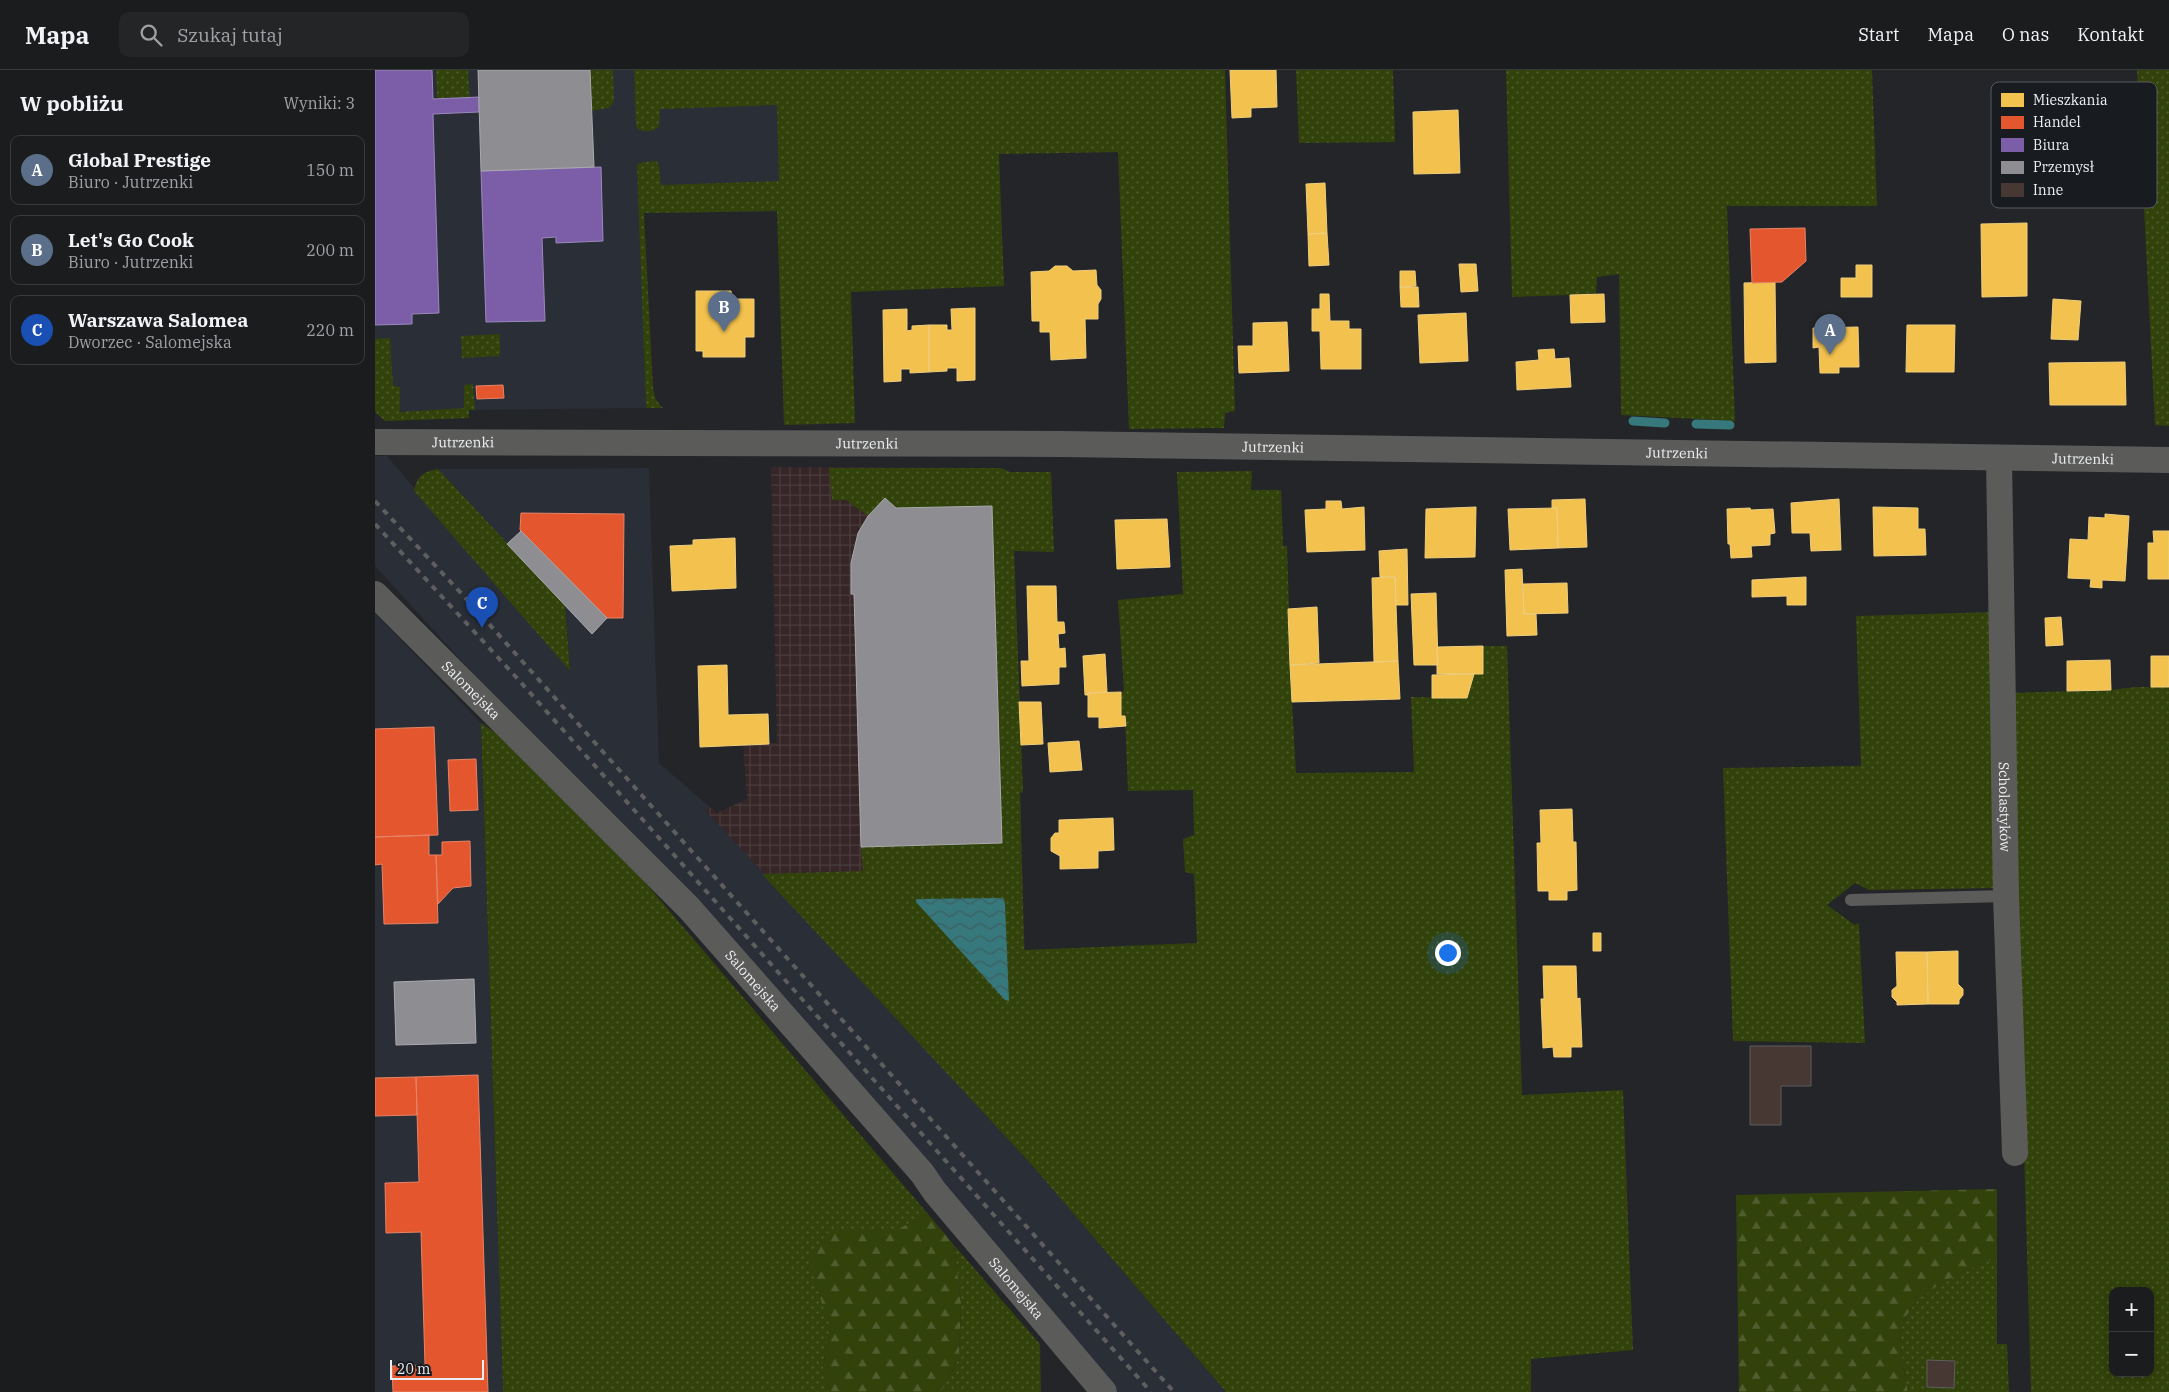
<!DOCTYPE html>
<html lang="pl">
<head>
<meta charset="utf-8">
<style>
  :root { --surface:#1a1c1e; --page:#232527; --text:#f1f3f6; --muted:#9fa1a4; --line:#383a3c; --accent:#a6a8ab }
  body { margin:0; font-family:"IBM Plex Serif",serif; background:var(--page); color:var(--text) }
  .controls { position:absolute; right:15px; bottom:15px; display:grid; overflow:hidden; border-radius:10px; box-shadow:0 2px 8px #0003 }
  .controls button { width:45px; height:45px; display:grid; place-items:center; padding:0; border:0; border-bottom:1px solid var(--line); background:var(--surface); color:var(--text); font:25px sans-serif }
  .scale { position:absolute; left:15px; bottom:12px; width:94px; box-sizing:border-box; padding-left:5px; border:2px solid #eceef1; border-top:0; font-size:14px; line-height:18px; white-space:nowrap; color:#eceef1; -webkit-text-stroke:4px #181b20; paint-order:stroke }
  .you { position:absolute; left:1072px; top:882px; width:18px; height:18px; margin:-12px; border:4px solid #fff; border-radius:50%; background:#1a73e8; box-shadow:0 0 0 8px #1a73e833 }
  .badge { display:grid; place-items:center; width:32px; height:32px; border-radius:50%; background:var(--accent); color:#fff; font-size:16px; font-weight:700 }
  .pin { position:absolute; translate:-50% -41px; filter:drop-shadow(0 1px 2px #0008) }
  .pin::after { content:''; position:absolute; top:26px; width:18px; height:15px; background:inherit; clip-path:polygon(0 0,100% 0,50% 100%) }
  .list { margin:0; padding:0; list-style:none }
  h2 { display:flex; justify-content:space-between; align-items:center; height:65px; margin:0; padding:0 20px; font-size:21px }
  h2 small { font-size:16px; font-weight:400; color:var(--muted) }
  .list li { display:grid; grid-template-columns:32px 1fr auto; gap:15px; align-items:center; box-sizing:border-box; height:70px; margin:0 10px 10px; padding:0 10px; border:1px solid var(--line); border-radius:10px }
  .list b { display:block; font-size:19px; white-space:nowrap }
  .list p { margin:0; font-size:16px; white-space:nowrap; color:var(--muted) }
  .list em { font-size:16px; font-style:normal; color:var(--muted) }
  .icon { flex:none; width:28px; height:28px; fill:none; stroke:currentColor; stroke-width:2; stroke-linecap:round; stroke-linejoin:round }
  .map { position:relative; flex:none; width:1794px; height:1322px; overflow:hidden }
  header { display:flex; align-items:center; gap:30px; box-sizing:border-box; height:70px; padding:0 25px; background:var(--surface); border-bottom:1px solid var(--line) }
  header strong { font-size:24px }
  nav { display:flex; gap:28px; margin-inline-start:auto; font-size:18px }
  .search { width:350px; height:45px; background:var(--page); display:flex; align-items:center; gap:12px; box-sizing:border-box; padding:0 18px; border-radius:10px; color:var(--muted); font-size:19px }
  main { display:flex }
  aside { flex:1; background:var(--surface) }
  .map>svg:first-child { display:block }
  .built { fill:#292e37 }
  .industrial { fill:url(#industrial-grid) }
  .grass { fill:url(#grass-dots); fill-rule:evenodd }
  .forest { fill:url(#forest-firs) }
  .water { fill:url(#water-waves) }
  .homes { fill:#f2c14e; stroke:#f0ce7f }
  .shops { fill:#e4572e; stroke:#e68468 }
  .offices { fill:#7b5ea7; stroke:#9d89bd }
  .industry { fill:#8d8d92; stroke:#aaaaae }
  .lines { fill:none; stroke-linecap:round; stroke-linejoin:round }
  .stream { stroke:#36787b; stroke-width:9 }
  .building { fill:#473834; stroke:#5d5d5d }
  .lane { stroke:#5b5b5a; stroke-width:12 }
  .street { stroke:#5b5b5a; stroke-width:26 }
  .rail { stroke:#5e5e5f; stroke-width:4; stroke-dasharray:6 6; stroke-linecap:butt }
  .labels { text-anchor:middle; stroke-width:5; stroke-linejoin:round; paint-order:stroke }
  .street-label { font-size:14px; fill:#eceef1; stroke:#181b20 }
  .key { fill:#181b20; stroke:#585a5f; stroke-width:1 }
  .key-label { font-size:14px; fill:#eceef1 }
</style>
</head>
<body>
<header>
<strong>Mapa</strong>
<div class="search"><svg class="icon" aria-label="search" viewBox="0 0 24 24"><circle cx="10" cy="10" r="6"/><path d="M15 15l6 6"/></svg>Szukaj tutaj</div>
<nav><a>Start</a><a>Mapa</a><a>O nas</a><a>Kontakt</a></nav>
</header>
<main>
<aside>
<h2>W pobliżu<small>Wyniki: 3</small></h2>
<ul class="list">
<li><span class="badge" style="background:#5c6f8a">A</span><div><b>Global Prestige</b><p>Biuro · Jutrzenki</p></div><em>150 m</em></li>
<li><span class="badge" style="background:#5c6f8a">B</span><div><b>Let's Go Cook</b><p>Biuro · Jutrzenki</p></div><em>200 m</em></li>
<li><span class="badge" style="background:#1a4fb4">C</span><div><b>Warszawa Salomea</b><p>Dworzec · Salomejska</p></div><em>220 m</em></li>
</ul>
</aside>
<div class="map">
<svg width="1794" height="1322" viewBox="0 0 1794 1322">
  <defs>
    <pattern id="industrial-grid" width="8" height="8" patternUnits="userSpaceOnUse" patternTransform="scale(1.25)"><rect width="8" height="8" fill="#362628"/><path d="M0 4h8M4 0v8" fill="none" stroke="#4a3b3d"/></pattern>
    <pattern id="grass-dots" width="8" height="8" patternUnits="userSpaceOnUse" patternTransform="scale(1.25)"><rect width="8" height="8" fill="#32420b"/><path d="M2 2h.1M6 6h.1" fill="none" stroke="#505e2f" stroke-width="1.8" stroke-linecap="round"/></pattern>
    <pattern id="forest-firs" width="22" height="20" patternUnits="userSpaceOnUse" patternTransform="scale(1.25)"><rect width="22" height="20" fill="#32420b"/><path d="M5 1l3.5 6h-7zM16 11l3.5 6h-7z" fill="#505e2f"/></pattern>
    <pattern id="water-waves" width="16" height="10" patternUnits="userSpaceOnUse" patternTransform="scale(1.25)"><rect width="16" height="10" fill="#36787b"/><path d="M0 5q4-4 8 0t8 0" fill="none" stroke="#3e6062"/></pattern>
  </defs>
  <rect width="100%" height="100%" fill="#232528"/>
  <path class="built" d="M 0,0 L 259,0 L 260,6 L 418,6 L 422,141 L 265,143 L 271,338 L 100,340 L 94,340 L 94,348 L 10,351 L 0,342 Z
    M 0,386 L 12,386 L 195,600 L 190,535 L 63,399 L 274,398 L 284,693 L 335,737 L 330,740 L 656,1094 L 851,1322 L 743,1322 L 563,1113 L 0,496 Z
    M 0,543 L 106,653 L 128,1322 L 0,1322 Z"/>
  <path class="industrial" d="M 396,397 L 626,398 L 639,480 L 648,723 L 645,722 L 656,1094 L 330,740 L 335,737 L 342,743 L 372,729 L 368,674 L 402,673 Z"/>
  <path class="grass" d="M 61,0 L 93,0 L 95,27 L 62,28 Z
    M 214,0 L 238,0 L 239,31 L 234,38 L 216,41 Z
    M 259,0 L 850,0 L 860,341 L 850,343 L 849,358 L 754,359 L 743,82 L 624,84 L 629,216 L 476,222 L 480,353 L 409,355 L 402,141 L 269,143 L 278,318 L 281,330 L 288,338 L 271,338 L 262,94 L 269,92 L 282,91 L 284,96 L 286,115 L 404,111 L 402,35 L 285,39 L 284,57 C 278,62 267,63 261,57 Z
    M 921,0 L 1018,0 L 1020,72 L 924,73 Z
    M 1131,0 L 1497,0 L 1502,136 L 1352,136 L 1360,351 L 1246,345 L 1244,204 L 1222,207 L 1221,224 L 1137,227 Z
    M 1762,0 L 1794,0 L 1794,356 L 1780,355 Z
    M 125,264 L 125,286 L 87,288 L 86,266 Z
    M 15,268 L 18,316 L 25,317 L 25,342 L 89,338 L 89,315 L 98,314 L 100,340 L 94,340 L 94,348 L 10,351 L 0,342 L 0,269 Z
    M 454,398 L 626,398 L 635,402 L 676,402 L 679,482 L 639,481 L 648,723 L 645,722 L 649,880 L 822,873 L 819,804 L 810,802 L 808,769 L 819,765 L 818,720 L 753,721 L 750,646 L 746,646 L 746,622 L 749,621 L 743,530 L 808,524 L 802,402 L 877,401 L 876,420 L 906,420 L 908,476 L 912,476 L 917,632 L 921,703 L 1039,702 L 1036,627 L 1092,628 L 1099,604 L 1108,604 L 1108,576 L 1132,576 L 1147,1025 L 1248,1020 L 1258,1280 L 1156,1289 L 1156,1322 L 851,1322 L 656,1094 L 387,804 L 488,801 L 486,777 L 627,772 L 617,436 L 521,438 L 510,428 L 493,446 L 471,430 L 457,430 Z
    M 63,399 L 190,535 L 195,601 L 39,421 C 42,406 48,402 63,399 Z
    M 1619,542 L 1624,818 L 1494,820 L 1480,813 L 1452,835 L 1480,855 L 1484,853 L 1490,973 L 1358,971 L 1348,698 L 1486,696 L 1481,546 Z
    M 1761,617 L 1794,617 L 1794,1322 L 1656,1322 L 1636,623 L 1736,620 ZM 1738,1221 L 1775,1221 L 1775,1303 L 1738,1303 Z
    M 106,653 L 140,676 L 234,770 L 553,1144 L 523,1159 L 496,1159 L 442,1217 L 456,1256 L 450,1283 L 448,1302 L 455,1322 L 128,1322 Z
    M 579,1175 L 665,1274 L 666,1322 L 566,1322 L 584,1288 L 586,1234 Z
    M 1622,1187 L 1622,1274 L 1632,1274 L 1634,1322 L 1533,1322 C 1530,1307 1523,1271 1527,1256 C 1537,1220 1591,1201 1622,1187 Z"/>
  <path class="forest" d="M 1622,1119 L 1622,1187 C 1591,1201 1537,1220 1527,1256 C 1523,1271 1530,1307 1533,1322 L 1364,1322 L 1361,1125 Z
    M 553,1144 L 579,1175 L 586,1234 L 584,1288 L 566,1322 L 455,1322 L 448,1302 L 450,1283 L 456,1256 L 447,1234 L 434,1187 L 452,1163 L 496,1159 L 523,1159 Z"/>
  <path class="water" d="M 626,828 L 629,829 L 630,834 L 634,931 L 630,930 L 541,832 L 541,829 Z"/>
  <path class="homes" d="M 855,0 L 901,0 L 902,37 L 876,38 L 876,47 L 857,48 Z
    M 1083,40 L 1085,103 L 1039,104 L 1038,42 Z
    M 950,113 L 952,163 L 933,164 L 931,114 Z
    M 1652,153 L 1652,226 L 1607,227 L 1606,154 Z
    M 952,163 L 954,195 L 934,196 L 933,164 Z
    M 1084,194 L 1101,194 L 1103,221 L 1086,222 Z
    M 1481,195 L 1497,195 L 1497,227 L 1466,227 L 1466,208 L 1481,208 Z
    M 680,196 L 692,196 L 698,201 L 721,200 L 722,215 L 726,220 L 726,229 L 723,234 L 723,249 L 710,249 L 711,288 L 676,290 L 675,262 L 665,262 L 665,251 L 657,251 L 656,202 L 674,201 Z
    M 1025,201 L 1040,201 L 1041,216 L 1025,217 Z
    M 1400,212 L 1401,292 L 1370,293 L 1369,213 Z
    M 1025,217 L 1043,217 L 1044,237 L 1026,237 Z
    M 321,221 L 356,221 L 357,229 L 379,229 L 379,267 L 370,267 L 370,287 L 328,287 L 328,281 L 321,281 Z
    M 945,224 L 954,224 L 955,251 L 974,251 L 974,259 L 986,259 L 986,299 L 946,299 L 945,261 L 937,261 L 937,239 L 945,239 Z
    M 1229,224 L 1230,252 L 1196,253 L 1195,225 Z
    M 1678,229 L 1706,231 L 1703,270 L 1676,269 Z
    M 600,238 L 600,310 L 582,311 L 582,298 L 572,298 L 572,301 L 554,302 L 554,255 L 572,255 L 572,260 L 577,260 L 576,239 Z
    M 532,239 L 532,261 L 537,260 L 537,256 L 554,255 L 554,302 L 535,303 L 535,299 L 526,299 L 526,311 L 509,312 L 508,240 Z
    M 1091,243 L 1093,291 L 1045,293 L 1043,245 Z
    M 912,252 L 914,301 L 864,303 L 863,276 L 878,276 L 878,253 Z
    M 1532,255 L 1580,255 L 1579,302 L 1531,302 Z
    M 1483,257 L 1484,297 L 1464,297 L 1464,303 L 1445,303 L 1444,277 L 1438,278 L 1438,258 Z
    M 1179,279 L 1180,289 L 1194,288 L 1196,317 L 1142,320 L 1141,292 L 1164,290 L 1163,280 Z
    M 1750,292 L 1751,335 L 1675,335 L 1674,293 Z
    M 1210,429 L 1212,477 L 1183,478 L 1182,438 L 1177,438 L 1177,430 Z
    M 1464,429 L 1466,480 L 1436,481 L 1435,463 L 1417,463 L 1416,433 Z
    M 951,431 L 966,431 L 967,439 L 989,437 L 990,480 L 932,482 L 930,440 L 951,439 Z
    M 1101,437 L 1100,487 L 1050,488 L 1051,439 Z
    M 1498,437 L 1543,438 L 1543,459 L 1550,459 L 1551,485 L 1499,486 Z
    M 1182,438 L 1183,478 L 1135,480 L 1133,439 Z
    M 1375,438 L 1376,440 L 1398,439 L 1400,463 L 1395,464 L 1395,475 L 1376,476 L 1377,487 L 1356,488 L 1355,474 L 1353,474 L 1352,439 Z
    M 1730,444 L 1754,446 L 1750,511 L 1727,510 L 1727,518 L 1715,517 L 1716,509 L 1693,508 L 1695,469 L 1713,470 L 1714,447 L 1730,448 Z
    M 792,449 L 795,497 L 742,499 L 740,450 Z
    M 1778,461 L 1794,461 L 1794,509 L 1773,509 L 1773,473 L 1779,473 Z
    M 360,468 L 361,518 L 297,521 L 295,476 L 318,475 L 318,470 Z
    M 1032,479 L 1033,535 L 1021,535 L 1020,507 L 1005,507 L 1004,481 Z
    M 1147,499 L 1149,544 L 1161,544 L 1162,565 L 1132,566 L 1130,500 Z
    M 1020,507 L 1023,591 L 999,592 L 997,508 Z
    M 1431,507 L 1431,535 L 1412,535 L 1412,526 L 1377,527 L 1377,510 Z
    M 1192,513 L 1193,543 L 1149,544 L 1148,514 Z
    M 652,516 L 681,516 L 682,552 L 689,552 L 690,563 L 683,564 L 684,579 L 690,578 L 691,597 L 684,597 L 684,614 L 647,616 L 646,591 L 654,591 Z
    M 1061,523 L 1063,595 L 1039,595 L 1036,524 Z
    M 942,537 L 944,593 L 915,595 L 913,539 Z
    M 1686,547 L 1688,575 L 1671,576 L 1670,548 Z
    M 1108,576 L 1108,604 L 1062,604 L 1062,577 Z
    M 730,584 L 732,622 L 713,623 L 713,625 L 710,625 L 708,586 Z
    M 1776,586 L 1794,586 L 1794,617 L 1776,617 Z
    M 1735,590 L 1736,620 L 1692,621 L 1692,591 Z
    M 1023,591 L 1025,629 L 917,632 L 915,595 Z
    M 352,595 L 353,645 L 393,644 L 394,674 L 325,677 L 323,596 Z
    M 1099,604 L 1092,628 L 1057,628 L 1057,605 Z
    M 746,622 L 746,646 L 750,646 L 751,656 L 724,658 L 724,647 L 713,647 L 713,623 Z
    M 644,632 L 666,632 L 668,674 L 646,675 Z
    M 704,671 L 707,700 L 675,702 L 673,673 Z
    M 1197,739 L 1198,772 L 1201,772 L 1202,820 L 1192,821 L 1192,830 L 1174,830 L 1174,821 L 1163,821 L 1162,773 L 1166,773 L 1165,740 Z
    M 738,748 L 739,780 L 723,781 L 723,798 L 685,799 L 685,786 L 676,781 L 676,768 L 680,763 L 684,763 L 684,750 Z
    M 1218,863 L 1226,863 L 1226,881 L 1218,881 Z
    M 1583,881 L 1583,914 L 1588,919 L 1588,925 L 1584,930 L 1584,934 L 1553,934 L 1552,882 Z
    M 1521,882 L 1552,882 L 1553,934 L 1522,935 L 1522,932 L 1517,927 L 1517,920 L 1522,916 Z
    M 1168,896 L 1201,896 L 1202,929 L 1205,928 L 1207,977 L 1196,977 L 1196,987 L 1179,987 L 1178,977 L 1168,978 L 1166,929 L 1169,929 Z"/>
  <path class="shops" d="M 1430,158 L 1431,191 L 1407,212 L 1377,213 L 1375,159 Z
    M 128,315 L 129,328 L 102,329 L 101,316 Z
    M 146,443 L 249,444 L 248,548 L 232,548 L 145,460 Z
    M 59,657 L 63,765 L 0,767 L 0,659 Z
    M 101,689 L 103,740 L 75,741 L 73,690 Z
    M 54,765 L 54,785 L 61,785 L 63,853 L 9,854 L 7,794 L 0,795 L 0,767 Z
    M 95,771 L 96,816 L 78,818 L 63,834 L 61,785 L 67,785 L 67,772 Z
    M 103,1005 L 113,1322 L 18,1322 L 17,1296 L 50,1295 L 46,1162 L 11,1163 L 10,1113 L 44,1112 L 41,1007 Z
    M 41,1007 L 42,1045 L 0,1046 L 0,1008 Z"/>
  <path class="offices" d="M 0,0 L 57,0 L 58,29 L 104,27 L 104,42 L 58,44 L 64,243 L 37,244 L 37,254 L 0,255 Z
    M 226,97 L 228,171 L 181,173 L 181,167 L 167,168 L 170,251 L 111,252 L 106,101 Z"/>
  <path class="industry" d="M 103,0 L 215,0 L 219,97 L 106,101 Z
    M 510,428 L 521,438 L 617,436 L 627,773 L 486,777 L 479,524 L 476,524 L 476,493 L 483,463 L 493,446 Z
    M 146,461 L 232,548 L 217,564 L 132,474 Z
    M 99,909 L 101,973 L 21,975 L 19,912 Z"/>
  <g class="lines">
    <path class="stream" d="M 1258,351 L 1290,353
      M 1321,354 L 1355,355"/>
  </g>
  <path class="building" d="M 1375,976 L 1436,976 L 1436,1016 L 1406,1016 L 1406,1055 L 1375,1055 Z
    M 1552,1290 L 1580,1291 L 1579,1318 L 1552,1317 Z"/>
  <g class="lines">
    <path class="lane" d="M 1476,830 L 1631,826"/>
    <g class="street">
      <path id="s1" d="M 0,372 L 686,374 L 1794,390"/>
      <path id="s2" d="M 1624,389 L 1631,826 L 1640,1083"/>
      <path id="s3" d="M 0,524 L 314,838 L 547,1103 L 560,1122 L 729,1322"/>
    </g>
    <path class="rail" d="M 0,431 L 98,536 L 799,1322
      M 0,454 L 141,607 L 776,1322"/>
  </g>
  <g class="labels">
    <g class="street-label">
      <text dy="5" stroke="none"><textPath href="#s1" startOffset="88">Jutrzenki</textPath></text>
      <text dy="5" stroke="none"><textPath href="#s1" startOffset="492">Jutrzenki</textPath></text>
      <text dy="5" stroke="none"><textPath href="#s1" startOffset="898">Jutrzenki</textPath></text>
      <text dy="5" stroke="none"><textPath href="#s1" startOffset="1302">Jutrzenki</textPath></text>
      <text dy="5" stroke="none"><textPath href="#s1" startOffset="1708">Jutrzenki</textPath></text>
      <text dy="5" stroke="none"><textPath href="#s3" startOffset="136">Salomejska</textPath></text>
      <text dy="5" stroke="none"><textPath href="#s2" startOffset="348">Scholastyków</textPath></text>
      <text dy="5" stroke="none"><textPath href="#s3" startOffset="541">Salomejska</textPath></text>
      <text dy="5" stroke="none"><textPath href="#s3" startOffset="946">Salomejska</textPath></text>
    </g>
  </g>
  <rect x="1616" y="12" width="166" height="126" rx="8" class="key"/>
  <rect x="1626" y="23" width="23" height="14" fill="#f2c14e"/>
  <rect x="1626" y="46" width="23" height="13" fill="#e4572e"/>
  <rect x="1626" y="68" width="23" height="14" fill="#7b5ea7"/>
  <rect x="1626" y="91" width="23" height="13" fill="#8d8d92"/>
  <rect x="1626" y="113" width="23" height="14" fill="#473834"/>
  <g class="key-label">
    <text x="1658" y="35">Mieszkania</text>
    <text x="1658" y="57">Handel</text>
    <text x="1658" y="80">Biura</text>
    <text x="1658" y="102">Przemysł</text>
    <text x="1658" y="125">Inne</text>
  </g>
</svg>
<div class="controls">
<button>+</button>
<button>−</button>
</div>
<div class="scale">20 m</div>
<div class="you"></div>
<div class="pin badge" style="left:1455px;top:285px;background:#5c6f8a">A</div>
<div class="pin badge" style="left:349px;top:262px;background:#5c6f8a">B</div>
<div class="pin badge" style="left:107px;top:558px;background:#1a4fb4">C</div>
</div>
</main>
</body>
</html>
